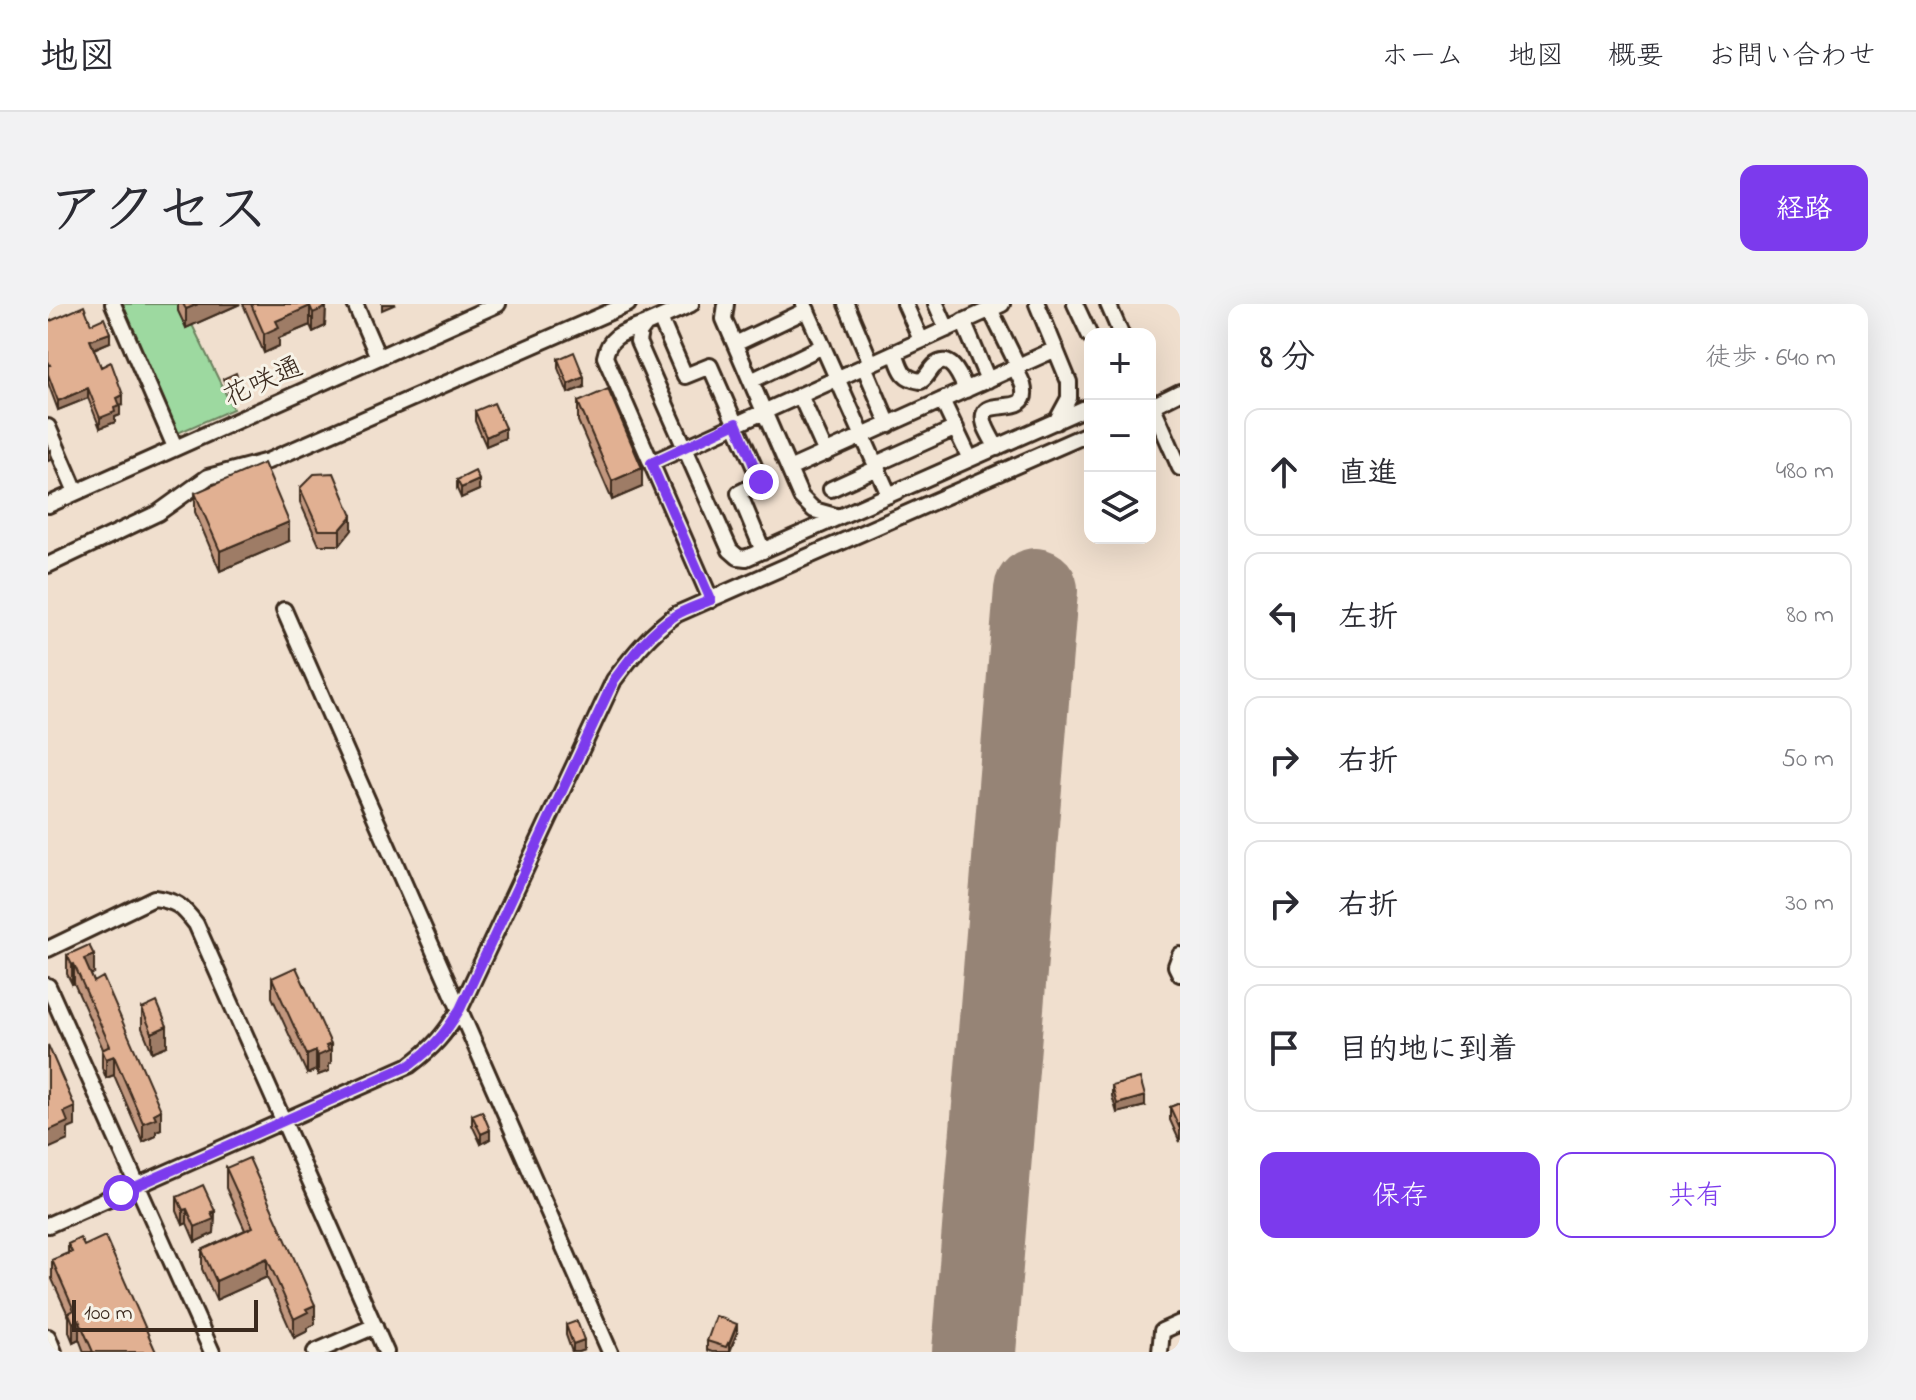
<!DOCTYPE html>
<html lang="ja">
<head>
<meta charset="utf-8">
<style>
  :root { --surface:#fff; --page:#f2f2f3; --text:#2b2b33; --muted:#7c7c81; --line:#e1e1e2; --accent:#7c3aed }
  body { margin:0; font-family:"Indie Flower","Klee One",sans-serif; background:var(--page); color:var(--text) }
  .controls { position:absolute; right:24px; top:24px; display:grid; overflow:hidden; border-radius:16px; box-shadow:0 8px 32px #0002 }
  .controls button { width:72px; height:72px; display:grid; place-items:center; padding:0; border:0; border-bottom:2px solid var(--line); background:var(--surface); color:var(--text); font:40px sans-serif }
  .scale { position:absolute; left:24px; bottom:20px; width:186px; box-sizing:border-box; padding-left:8px; border:4px solid #3b2a1e; border-top:0; font-size:22px; line-height:28px; white-space:nowrap; color:#3b2a1e; -webkit-text-stroke:6px #f7f3e8; paint-order:stroke }
  .stop { position:absolute; width:24px; height:24px; margin:-18px; border:6px solid #7c3aed; border-radius:50%; background:#fff }
  .stop.end { background:#7c3aed; border-color:#fff; box-shadow:0 2px 8px #0008 }
  .list { margin:0; padding:0; list-style:none }
  h2 { display:flex; justify-content:space-between; align-items:center; height:104px; margin:0; padding:0 32px; font-size:34px }
  h2 small { font-size:26px; font-weight:400; color:var(--muted) }
  .list li { display:grid; grid-template-columns:52px 1fr auto; gap:24px; align-items:center; box-sizing:border-box; height:128px; margin:0 16px 16px; padding:0 16px; border:2px solid var(--line); border-radius:16px }
  .list b { display:block; font-size:30px; white-space:nowrap }
  .list em { font-size:26px; font-style:normal; color:var(--muted) }
  .actions { display:flex; gap:16px; padding:24px 32px }
  .actions a { flex:1; padding:18px 0; border:2px solid var(--accent); border-radius:16px; text-align:center; font-size:28px; color:var(--accent) }
  .actions .main { background:var(--accent); color:#fff }
  .icon { flex:none; width:44px; height:44px; fill:none; stroke:currentColor; stroke-width:2; stroke-linecap:round; stroke-linejoin:round }
  .map { position:relative; flex:none; width:1132px; height:1048px; overflow:hidden; border-radius:16px }
  header { display:flex; align-items:center; gap:48px; box-sizing:border-box; height:112px; padding:0 40px; background:var(--surface); border-bottom:2px solid var(--line) }
  header strong { font-size:38px }
  nav { display:flex; gap:44px; margin-inline-start:auto; font-size:28px }
  .intro { display:flex; align-items:center; justify-content:space-between; box-sizing:border-box; height:192px; padding:0 48px }
  h1 { margin:0; font-size:56px }
  .button { padding:20px 36px; border-radius:16px; background:var(--accent); color:#fff; font-size:28px; font-weight:700 }
  main { display:flex; gap:48px; padding:0 48px }
  aside { flex:1; background:var(--surface); border-radius:16px; box-shadow:0 8px 32px #0002 }
  .map>svg:first-child { display:block }
  .green { fill:#9dd9a0; stroke:#6c825f; stroke-width:2 }
  .lines { fill:none; stroke-linecap:round; stroke-linejoin:round }
  .runway { stroke:#968476; stroke-width:84 }
  .minor-casing { stroke:#3b2a1e; stroke-width:20 }
  .minor { stroke:#f7f3e8; stroke-width:14 }
  .wall { fill:#c2977e; stroke:#3b2a1e; stroke-width:2 }
  .shaded-wall { fill:#9e7b66; stroke:#3b2a1e; stroke-width:2 }
  .building { fill:#e1b092; stroke:#3b2a1e; stroke-width:2 }
  .route { stroke:#7c3aed; stroke-width:10 }
  .labels { text-anchor:middle; stroke-width:6; stroke-linejoin:round; paint-order:stroke }
  .street-label { font-size:28px; fill:#3b2a1e; stroke:#f7f3e8 }
</style>
</head>
<body>
<header>
<strong>地図</strong>
<nav><a>ホーム</a><a>地図</a><a>概要</a><a>お問い合わせ</a></nav>
</header>
<div class="intro"><h1>アクセス</h1><a class="button">経路</a></div>
<main>
<div class="map">
<svg width="1132" height="1048" viewBox="0 0 1132 1048">
  <rect width="100%" height="100%" fill="#f0dfce"/>
  <filter id="ink" filterUnits="userSpaceOnUse"><feTurbulence type="fractalNoise" baseFrequency=".0125" numOctaves="2"/><feDisplacementMap in="SourceGraphic" scale="16" xChannelSelector="R" yChannelSelector="G"/><feConvolveMatrix kernelMatrix="1 2 1 2 8 2 1 2 1" color-interpolation-filters="sRGB"/></filter>
  <g filter="url(#ink)">
    <path class="green" d="M 65,0 L 134,0 L 185,105 L 123,132 Z"/>
    <g class="lines">
      <path class="runway" d="M 926,1048 L 988,286"/>
      <g class="minor-casing">
        <path id="minor" d="M 65,0 L 127,143
          M 307,0 L 330,53
          M 643,0 L 598,20 L 592,28 L 590,38 L 682,246 L 690,253 L 698,254 L 1042,102
          M 678,0 L 676,15 L 753,193 L 766,206 L 791,213
          M 756,0 L 841,191
          M 798,0 L 823,59
          M 857,0 L 873,36
          M 888,0 L 899,25
          M 989,0 L 1021,78 L 1021,94 L 1008,118
          M 1027,0 L 1042,32
          M 1060,0 L 1073,30
          M 942,5 L 970,62
          M 612,14 L 637,72 L 662,62 L 713,178 L 691,189 L 715,247
          M 915,17 L 940,76
          M 598,20 C 578,28 561,30 557,53 L 663,296
          M 687,40 L 759,6
          M 847,48 C 853,65 853,74 873,77 C 879,73 881,67 886,62 C 903,47 913,75 918,86
          M 816,62 L 841,121
          M 703,77 L 775,42
          M 752,91 L 778,149
          M 894,96 L 922,155
          M 1102,96 L 1132,164
          M 1102,103 L 1132,88
          M 0,123 L 28,188
          M 949,144 C 945,137 940,129 937,121 C 926,86 985,119 975,81 C 973,75 969,69 967,63
          M 603,159 L 954,0
          M 828,160 L 908,124
          M 741,165 L 1008,45
          M 783,185 L 829,164
          M 0,201 L 450,0
          M 0,261 L 110,209 L 160,173 L 220,157 L 580,0
          M 236,306 L 562,1048
          M 0,645 L 106,594 C 129,597 134,602 148,620 L 338,1048
          M 1132,651 L 1128,662 L 1132,670
          M 0,682 L 164,1048
          M 0,921 L 362,761 C 386,743 397,730 412,705 L 566,376 C 585,351 603,328 629,310 L 1042,129
          M 0,1033 L 6,1048
          M 267,1048 L 327,1022
          M 1112,1048 L 1114,1027 L 1132,1019"/>
      </g>
      <use href="#minor" class="minor"/>
    </g>
    <path class="wall" d="M 130,0 L 192,0 L 138,24 L 130,7 Z
      M 195,0 L 278,0 L 277,22 L 265,28 L 262,21 L 231,34 L 231,42 L 216,49 Z
      M 0,18 L 43,20 L 62,38 L 46,45 L 53,63 L 75,101 L 72,102 L 72,111 L 67,113 L 67,118 L 52,124 L 40,94 L 10,106 L 0,79 Z
      M 510,55 L 536,83 L 520,89 L 510,64 Z
      M 530,98 L 594,183 L 564,196 L 530,117 Z
      M 427,107 L 457,134 L 438,142 L 427,117 Z
      M 409,176 L 431,186 L 413,194 L 409,185 Z
      M 252,184 L 304,226 L 292,241 L 271,241 L 252,198 Z
      M 147,189 L 241,237 L 172,267 L 147,208 Z
      M 19,651 L 46,669 L 43,671 L 113,825 L 108,827 L 108,832 L 95,838 L 66,771 L 58,774 L 54,764 L 54,746 L 55,745 L 26,679 L 24,680 L 19,670 Z
      M 224,674 L 283,759 L 281,760 L 281,767 L 270,771 L 268,766 L 259,770 L 224,693 Z
      M 94,705 L 119,742 L 104,748 L 94,724 Z
      M 1064,782 L 1097,802 L 1069,809 L 1064,792 Z
      M 1132,799 L 1132,838 L 1122,816 L 1122,803 Z
      M 424,811 L 442,835 L 433,840 L 424,821 Z
      M 178,864 L 267,1020 L 260,1024 L 260,1027 L 246,1034 L 219,973 L 168,996 L 154,965 L 154,946 L 197,926 L 178,884 Z
      M 129,893 L 167,907 L 166,929 L 147,938 L 139,919 L 135,921 L 129,907 Z
      M 20,940 L 36,942 L 108,1048 L 36,1048 L 31,1035 L 25,1038 L 21,1028 L 21,1013 L 4,975 L 4,956 L 20,949 Z
      M 518,1021 L 536,1046 L 530,1048 L 524,1048 L 518,1031 Z
      M 689,1029 L 682,1048 L 664,1048 L 659,1046 L 659,1037 Z"/>
    <path class="shaded-wall" d="M 150,0 L 192,0 L 138,24 L 138,5 Z
      M 273,0 L 278,0 L 277,22 L 265,28 L 265,9 Z
      M 334,0 L 348,0 L 334,6 Z
      M 262,2 L 262,21 L 231,34 L 231,42 L 216,49 L 216,30 L 228,17 Z
      M 62,29 L 62,38 L 42,46 L 42,36 Z
      M 536,73 L 536,83 L 520,89 L 520,80 Z
      M 192,79 L 192,84 L 180,90 L 180,85 Z
      M 40,84 L 40,94 L 10,106 L 10,97 Z
      M 75,91 L 75,101 L 72,102 L 72,111 L 67,113 L 67,118 L 52,124 L 52,114 L 66,104 L 69,94 Z
      M 457,124 L 457,134 L 438,142 L 438,133 Z
      M 3,146 L 3,156 L 0,157 L 0,148 Z
      M 594,164 L 594,183 L 564,196 L 564,177 Z
      M 431,176 L 431,186 L 413,194 L 413,184 Z
      M 304,212 L 304,226 L 292,241 L 292,226 Z
      M 241,218 L 241,237 L 172,267 L 172,247 Z
      M 46,651 L 46,669 L 36,674 L 36,655 Z
      M 26,660 L 26,679 L 24,680 L 24,661 Z
      M 119,722 L 119,742 L 104,748 L 104,729 Z
      M 283,740 L 283,759 L 281,760 L 281,767 L 270,771 L 270,752 L 278,742 Z
      M 268,747 L 268,766 L 259,770 L 259,751 Z
      M 66,752 L 66,771 L 58,774 L 58,755 Z
      M 1097,792 L 1097,802 L 1069,809 L 1069,800 Z
      M 27,803 L 27,822 L 20,825 L 20,836 L 0,845 L 0,827 L 16,808 Z
      M 113,806 L 113,825 L 108,827 L 108,832 L 95,838 L 95,819 L 106,810 Z
      M 442,826 L 442,835 L 433,840 L 433,830 Z
      M 139,905 L 139,919 L 135,921 L 135,906 Z
      M 167,907 L 166,929 L 147,938 L 147,923 Z
      M 219,954 L 219,973 L 168,996 L 168,977 Z
      M 267,1001 L 267,1020 L 260,1024 L 260,1027 L 246,1034 L 246,1015 L 258,1005 Z
      M 31,1016 L 31,1035 L 25,1038 L 25,1019 Z
      M 689,1020 L 689,1029 L 681,1048 L 681,1040 Z
      M 536,1036 L 536,1046 L 530,1048 L 525,1048 L 525,1040 Z"/>
    <path class="building" d="M 135,0 L 150,0 L 138,5 Z
      M 203,0 L 275,0 L 277,4 L 265,9 L 262,2 L 228,17 L 231,23 L 216,30 Z
      M 36,2 L 43,20 L 56,14 L 62,29 L 42,36 L 53,63 L 63,58 L 75,91 L 69,94 L 72,102 L 66,104 L 67,108 L 52,114 L 40,84 L 10,97 L 0,70 L 0,61 L 2,61 L 0,57 L 0,18 Z
      M 526,48 L 536,73 L 520,80 L 510,55 Z
      M 188,69 L 192,79 L 180,85 L 175,75 Z
      M 560,85 L 594,164 L 564,177 L 530,98 Z
      M 446,99 L 457,124 L 438,133 L 427,107 Z
      M 216,159 L 241,218 L 172,247 L 147,189 Z
      M 427,167 L 431,176 L 413,184 L 409,176 Z
      M 286,169 L 304,212 L 292,226 L 271,226 L 252,184 L 266,170 Z
      M 41,641 L 46,651 L 36,655 L 46,678 L 55,673 L 113,806 L 106,810 L 108,814 L 95,819 L 66,752 L 58,755 L 54,746 L 62,742 L 26,660 L 24,661 L 19,651 Z
      M 248,663 L 283,740 L 278,742 L 281,747 L 270,752 L 268,747 L 259,751 L 224,674 Z
      M 109,698 L 119,722 L 104,729 L 94,705 Z
      M 0,741 L 27,803 L 16,808 L 20,818 L 0,827 Z
      M 1092,774 L 1097,792 L 1069,800 L 1064,782 Z
      M 1132,799 L 1132,825 L 1122,803 Z
      M 434,807 L 442,826 L 433,830 L 424,811 Z
      M 201,854 L 267,1001 L 258,1005 L 260,1008 L 246,1015 L 219,954 L 168,977 L 154,946 L 205,923 L 178,864 Z
      M 155,881 L 167,907 L 163,908 L 166,915 L 147,923 L 139,905 L 135,906 L 129,893 Z
      M 57,932 L 108,1048 L 45,1048 L 31,1016 L 25,1019 L 21,1009 L 26,1006 L 4,956 L 24,948 L 20,940 L 32,934 L 36,942 Z
      M 668,1012 L 689,1020 L 681,1040 L 680,1039 L 678,1043 L 659,1037 Z
      M 529,1017 L 536,1036 L 525,1040 L 518,1021 Z"/>
  </g>
  <g class="lines" filter="url(#ink)">
    <path class="route" d="M 73,889 L 362,761 C 386,743 397,730 412,705 L 566,376 C 584,352 602,327 628,311 C 638,305 651,301 663,296 L 603,159 L 688,119 L 713,178"/>
  </g>
  <g class="labels">
    <g class="street-label">
      <text transform="translate(214 76) rotate(-24)" y="10">花咲通</text>
    </g>
  </g>
</svg>
<div class="controls">
<button>+</button>
<button>−</button>
<button><svg class="icon" aria-label="layers" viewBox="0 0 24 24"><path d="M12 4l9 5-9 5-9-5zM3 14l9 5 9-5"/></svg></button>
</div>
<div class="scale">100 m</div>
<div class="stop" style="left:73px;top:889px"></div>
<div class="stop end" style="left:713px;top:178px"></div>
</div>
<aside>
<h2>8 分<small>徒歩 · 640 m</small></h2>
<ul class="list">
<li><svg class="icon" aria-label="ahead" viewBox="0 0 24 24"><path d="M12 20V5M6 11l6-6 6 6"/></svg><div><b>直進</b></div><em>480 m</em></li>
<li><svg class="icon" aria-label="left" viewBox="0 0 24 24"><path d="M17 20v-9H6M10 6l-5 5 5 5"/></svg><div><b>左折</b></div><em>80 m</em></li>
<li><svg class="icon" aria-label="right" viewBox="0 0 24 24"><path d="M7 20v-9h11M14 6l5 5-5 5"/></svg><div><b>右折</b></div><em>50 m</em></li>
<li><svg class="icon" aria-label="right" viewBox="0 0 24 24"><path d="M7 20v-9h11M14 6l5 5-5 5"/></svg><div><b>右折</b></div><em>30 m</em></li>
<li><svg class="icon" aria-label="arrive" viewBox="0 0 24 24"><path d="M6 21V4h12l-3 4 3 4H6"/></svg><div><b>目的地に到着</b></div></li>
</ul>
<div class="actions"><a class="main">保存</a><a>共有</a></div>
</aside>
</main>
</body>
</html>
